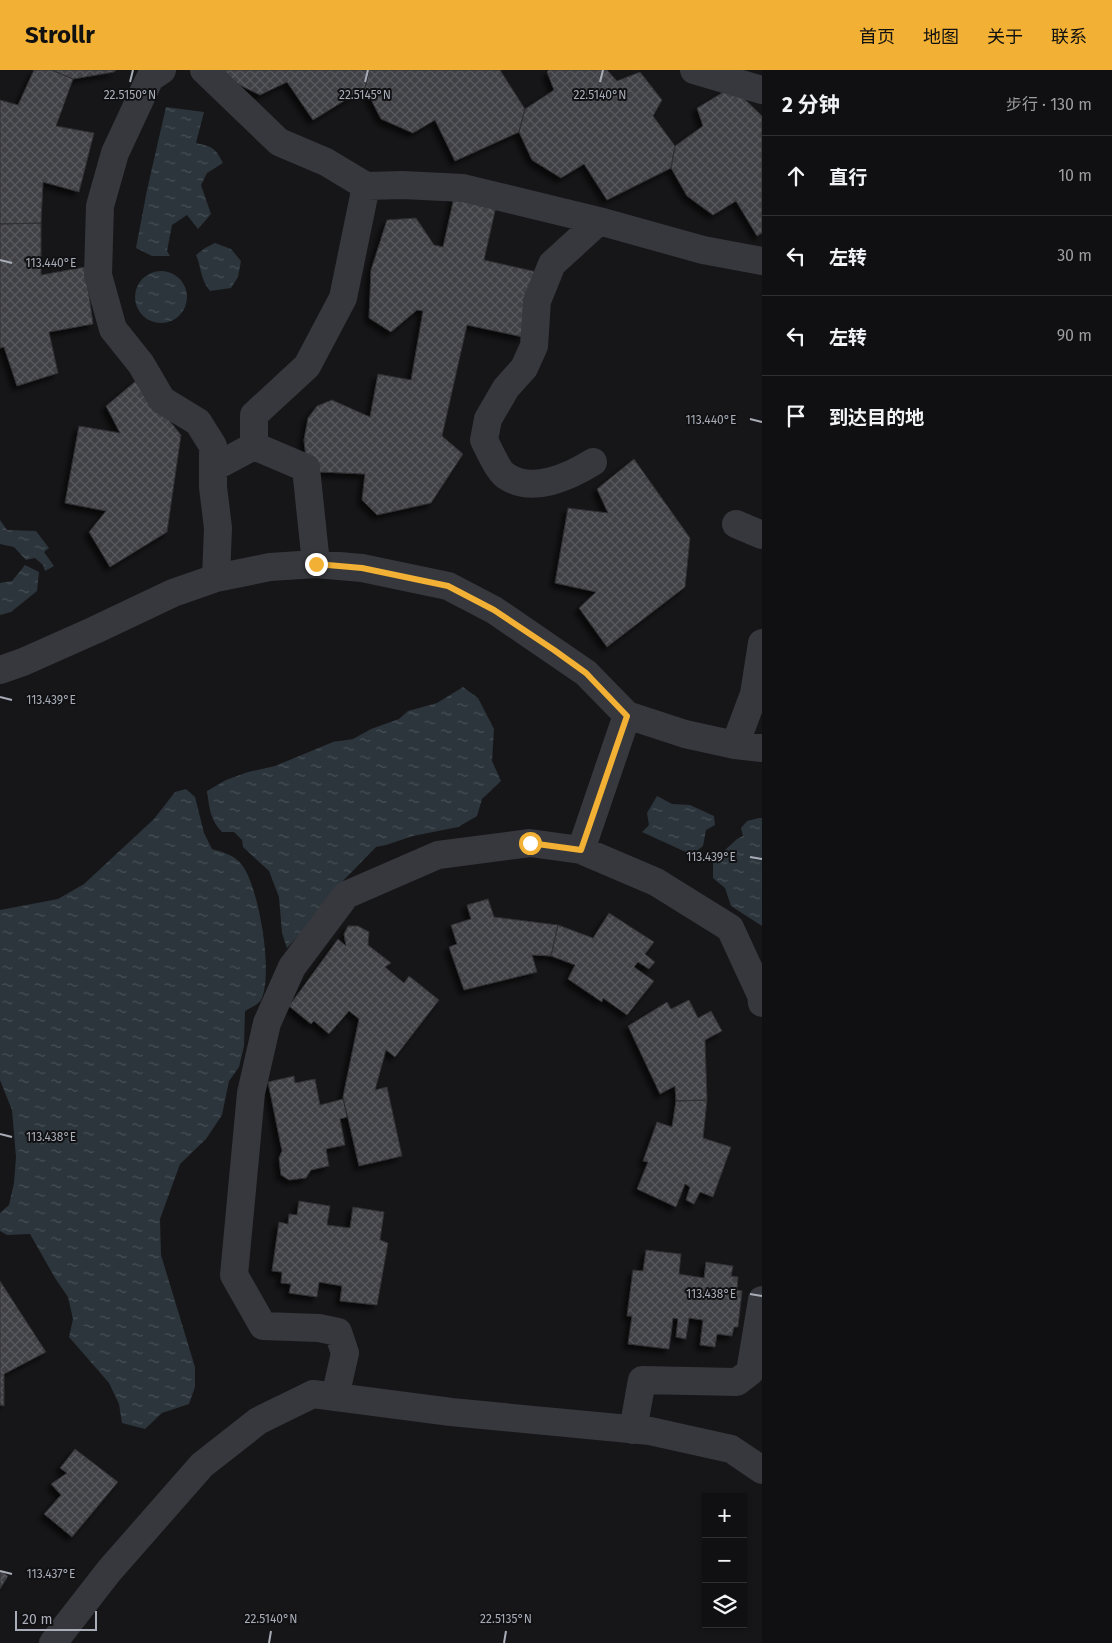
<!DOCTYPE html>
<html lang="zh">
<head>
<meta charset="utf-8">
<style>
  :root { --surface:#101012; --page:#19191b; --text:#f1f3f6; --muted:#9c9d9f; --line:#303032; --accent:#f2b134 }
  body { margin:0; font-family:"Fira Sans","Noto Sans SC",sans-serif; background:var(--page); color:var(--text) }
  .controls { position:absolute; right:15px; bottom:15px; display:grid; overflow:hidden; border-radius:0px; box-shadow:0 1px 4px #0004 }
  .controls button { width:45px; height:45px; display:grid; place-items:center; padding:0; border:0; border-bottom:1px solid var(--line); background:var(--surface); color:var(--text); font:25px sans-serif }
  .scale { position:absolute; left:15px; bottom:12px; width:82px; box-sizing:border-box; padding-left:5px; border:2px solid #a8adb8; border-top:0; font-size:14px; line-height:18px; white-space:nowrap; color:#a8adb8; -webkit-text-stroke:4px #111113; paint-order:stroke }
  .stop { position:absolute; width:15px; height:15px; margin:-11px; border:4px solid #f2b134; border-radius:50%; background:#fff }
  .stop.end { background:#f2b134; border-color:#fff; box-shadow:0 1px 5px #0008 }
  .list { margin:0; padding:0; list-style:none }
  h2 { display:flex; justify-content:space-between; align-items:center; height:65px; margin:0; padding:0 20px; font-size:21px }
  h2 small { font-size:16px; font-weight:400; color:var(--muted) }
  .list li { display:grid; grid-template-columns:32px 1fr auto; gap:15px; align-items:center; box-sizing:border-box; height:80px; padding:0 20px; border-top:1px solid var(--line) }
  .list b { display:block; font-size:19px; white-space:nowrap }
  .list em { font-size:16px; font-style:normal; color:var(--muted) }
  .icon { flex:none; width:28px; height:28px; fill:none; stroke:currentColor; stroke-width:2; stroke-linecap:round; stroke-linejoin:round }
  .map { position:relative; flex:none; width:762px; height:1573px; overflow:hidden }
  header { display:flex; align-items:center; gap:30px; box-sizing:border-box; height:70px; padding:0 25px; background:var(--accent); color:#111 }
  header strong { font-size:24px }
  nav { display:flex; gap:28px; margin-inline-start:auto; font-size:18px }
  main { display:flex }
  aside { flex:1; background:var(--surface) }
  .map>svg:first-child { display:block }
  .water { fill:url(#water-ripples) }
  .building { fill:url(#building-cross-hatch); stroke:#303034; filter:url(#shadow) }
  .lines { fill:none; stroke-linecap:round; stroke-linejoin:round }
  .minor { stroke:#37383d; stroke-width:28 }
  .route { stroke:#f2b134; stroke-width:6 }
  .ticks { fill:none; stroke:#a8adb8; stroke-width:2 }
  .ticks-label { font-size:12px; text-anchor:middle; fill:#a8adb8; stroke:#111113; stroke-width:4; stroke-linejoin:round; paint-order:stroke }
</style>
</head>
<body>
<header>
<strong>Strollr</strong>
<nav><a>首页</a><a>地图</a><a>关于</a><a>联系</a></nav>
</header>
<main>
<div class="map">
<svg width="762" height="1573" viewBox="0 0 762 1573">
  <defs>
    <pattern id="water-ripples" width="26" height="14" patternUnits="userSpaceOnUse" patternTransform="scale(1.25)"><rect width="26" height="14" fill="#2c353c"/><path d="M2 4q2-2 4 0t4 0M15 11q2-2 4 0t4 0" fill="none" stroke="#485056"/></pattern>
    <pattern id="building-cross-hatch" width="8" height="8" patternUnits="userSpaceOnUse" patternTransform="scale(1.25)"><rect width="8" height="8" fill="#404145"/><path d="M0 0l8 8M0 8l8-8" fill="none" stroke="#595a5e"/></pattern>
    <filter id="shadow"><feDropShadow dx="-4.5" dy="4.5" stdDeviation="2.5" flood-color="#0009"/></filter>
  </defs>
  <rect width="100%" height="100%" fill="#161618"/>
  <path class="water" d="M 166,37 L 204,42 L 196,73 C 212,77 215,77 223,93 L 207,103 L 201,115 L 211,144 L 198,159 L 187,145 L 172,155 L 167,181 L 170,186 L 152,186 L 136,178 L 147,120 Z
    M 215,173 L 231,179 L 241,191 L 238,207 L 231,218 L 210,221 C 200,209 202,199 196,185 L 205,178 Z
    M135 227a26 26 0 1 1 52 0a26 26 0 1 1-52 0Z
    M 0,450 L 7,460 L 36,461 L 49,478 L 44,482 L 54,496 L 45,501 L 43,495 L 35,488 L 26,490 L 14,477 L 0,474 Z
    M 25,495 L 39,502 L 37,521 L 11,542 L 0,545 L 0,513 L 12,511 Z
    M 463,617 L 478,628 L 494,659 L 492,691 L 501,711 L 482,729 L 477,746 L 458,757 L 413,766 L 386,775 L 376,777 L 336,818 L 306,858 L 287,878 L 282,863 L 279,827 L 269,801 L 243,777 L 242,770 L 234,762 L 222,762 C 210,750 209,736 207,721 L 226,710 L 248,702 L 275,696 L 333,672 L 353,669 L 371,659 L 399,649 L 408,641 L 437,633 Z
    M 186,719 L 195,727 L 204,763 L 212,779 C 222,782 235,785 242,795 C 259,817 274,905 261,930 C 258,935 250,938 245,941 L 244,976 L 239,997 L 229,1011 L 222,1045 L 206,1069 L 180,1094 L 160,1149 L 161,1185 L 195,1297 L 195,1317 L 189,1334 L 162,1343 L 145,1359 L 122,1353 L 119,1334 L 109,1313 L 69,1267 L 73,1249 L 68,1227 L 55,1208 L 30,1164 L 7,1165 L 0,1161 L 0,1143 L 9,1135 L 14,1113 L 16,1087 L 12,1040 L 0,1010 L 0,840 L 58,829 L 84,814 L 154,749 L 175,722 Z
    M 657,726 L 672,734 L 690,735 L 714,746 L 715,755 L 706,760 L 703,776 L 694,783 L 688,783 L 642,762 L 649,755 L 647,743 Z
    M 759,748 L 762,748 L 762,856 L 731,836 L 725,818 L 713,808 L 713,791 L 737,769 L 743,766 L 741,758 L 747,751 Z"/>
  <path class="building" d="M 34,0 L 52,0 L 73,9 L 56,56 L 94,63 L 79,122 L 43,112 L 41,153 L 0,154 L 0,30 L 18,35 Z
    M 52,0 L 116,0 L 114,2 L 73,9 Z
    M 219,0 L 369,0 L 365,18 L 313,50 L 287,12 L 260,25 L 223,7 Z
    M 369,0 L 500,0 L 525,39 L 519,62 L 455,91 L 435,50 L 413,63 L 381,49 L 365,18 Z
    M 549,0 L 607,0 L 617,11 L 640,2 L 662,30 L 653,46 L 675,76 L 671,98 L 607,130 L 584,94 L 561,108 L 532,90 L 519,62 L 525,39 L 554,20 L 547,2 Z
    M 732,17 L 762,46 L 762,163 L 757,166 L 736,131 L 713,145 L 687,126 L 671,98 L 675,76 L 703,56 L 697,38 Z
    M 455,123 L 497,132 L 484,190 L 537,202 L 523,267 L 467,255 L 442,366 L 463,384 L 431,433 L 377,445 L 362,430 L 365,404 L 320,402 L 306,388 L 304,370 L 308,348 L 317,336 L 332,330 L 370,347 L 378,304 L 411,310 L 423,241 L 417,240 L 391,262 L 369,248 L 371,200 L 387,150 L 416,148 L 434,175 L 443,177 Z
    M 41,153 L 41,205 L 85,197 L 93,254 L 49,262 L 58,303 L 17,316 L 4,277 L 0,278 L 0,154 Z
    M 137,310 L 181,365 L 167,462 L 110,497 L 89,462 L 106,441 L 65,433 L 79,356 L 120,363 L 106,336 Z
    M 634,389 L 690,468 L 685,517 L 607,577 L 579,538 L 596,522 L 555,513 L 568,438 L 608,443 L 597,419 Z
    M 488,829 L 494,847 L 558,855 L 551,886 L 532,885 L 537,902 L 464,920 L 449,877 L 457,874 L 451,855 L 471,849 L 467,835 Z
    M 609,843 L 654,872 L 645,884 L 655,892 L 649,899 L 638,892 L 634,897 L 654,911 L 627,945 L 603,928 L 602,932 L 568,909 L 575,895 L 551,886 L 558,855 L 593,868 Z
    M 348,856 L 358,856 L 369,862 L 368,875 L 391,893 L 385,897 L 404,913 L 409,906 L 439,930 L 395,987 L 386,980 L 375,1020 L 387,1017 L 402,1086 L 359,1096 L 343,1027 L 359,949 L 349,941 L 329,964 L 314,951 L 311,954 L 289,936 L 338,869 L 346,876 L 344,864 Z
    M 689,930 L 698,948 L 711,941 L 722,961 L 705,970 L 707,1030 L 676,1031 L 675,1016 L 660,1024 L 628,956 L 667,932 L 671,939 Z
    M 294,1006 L 295,1013 L 315,1009 L 320,1035 L 343,1029 L 347,1047 L 340,1049 L 345,1075 L 326,1079 L 329,1096 L 311,1100 L 306,1108 L 289,1110 L 281,1105 L 279,1088 L 282,1081 L 268,1012 Z
    M 707,1030 L 703,1068 L 731,1077 L 713,1127 L 700,1122 L 694,1134 L 686,1130 L 690,1117 L 685,1114 L 676,1137 L 637,1119 L 648,1092 L 643,1091 L 657,1052 L 672,1057 L 676,1031 Z
    M 299,1131 L 330,1136 L 327,1155 L 350,1158 L 353,1137 L 384,1142 L 380,1170 L 388,1173 L 377,1235 L 340,1231 L 342,1216 L 319,1212 L 317,1227 L 289,1223 L 291,1214 L 281,1213 L 282,1202 L 272,1201 L 279,1152 L 288,1154 L 289,1144 L 297,1145 Z
    M 646,1180 L 681,1184 L 679,1204 L 704,1208 L 706,1192 L 733,1196 L 731,1206 L 738,1207 L 737,1220 L 742,1221 L 738,1257 L 734,1257 L 732,1266 L 717,1264 L 715,1277 L 700,1275 L 703,1250 L 689,1248 L 686,1269 L 676,1267 L 678,1249 L 673,1248 L 669,1279 L 628,1274 L 632,1246 L 627,1246 L 633,1200 L 643,1201 Z
    M 0,1211 L 46,1282 L 4,1304 L 4,1336 L 0,1335 Z
    M 75,1379 L 118,1412 L 72,1467 L 44,1444 L 61,1425 L 51,1414 L 67,1403 L 60,1398 Z
    M 0,1501 L 8,1506 L 0,1519 Z"/>
  <g class="lines">
    <path class="minor" d="M 162,0 L 150,8 L 115,83 L 100,136 L 98,205 L 113,259 L 141,294 L 162,330 L 198,352 L 213,376 L 213,417 L 218,458 L 216,508
      M 204,0 L 279,72 L 326,92 L 366,116 L 403,115 L 463,118 L 599,151 L 703,180 L 762,191
      M 694,0 L 762,20
      M 254,376 L 254,345 L 307,296 L 343,228 L 366,116
      M 593,392 C 569,407 532,424 506,406 C 499,402 488,378 484,370 L 488,349 L 506,318 L 524,298 L 534,276 L 537,231 L 552,194 L 599,151
      M 213,398 L 254,376 L 306,398 L 316,494
      M 736,454 L 762,465
      M 0,600 L 23,592 L 95,560 L 173,523 L 216,508 L 270,497 L 316,494 L 362,498 L 448,516 L 494,540 L 586,603 L 627,645 L 685,664 L 735,675 L 762,678
      M 627,645 L 581,780 L 656,812 L 730,858 L 761,925 L 762,933
      M 735,675 L 754,624 L 762,573
      M 335,1327 L 345,1283 L 338,1262 L 319,1258 L 263,1256 L 234,1205 L 251,1023 L 267,953 L 292,897 L 346,825 L 438,785 L 530,773 L 581,780
      M 633,1360 L 642,1310 L 737,1312 L 750,1302 L 762,1230
      M 53,1573 L 109,1501 L 202,1395 L 258,1351 L 313,1324 L 451,1342 L 650,1361 L 731,1379 L 762,1400"/>
  </g>
  <g class="lines">
    <path class="route" d="M 316,494 L 362,498 L 448,516 L 494,540 L 554,580 L 586,603 L 627,646 L 581,780 L 530,773"/>
  </g>
  <path class="ticks" d="M 130,12 L 133,0M 365,12 L 368,0M 600,12 L 603,0M 0,190 L 12,193M 750,349 L 762,352M 0,627 L 12,630M 750,787 L 762,789M 0,1064 L 12,1067M 750,1224 L 762,1226M 0,1501 L 12,1504M 269,1573 L 271,1561M 504,1573 L 506,1561"/>
  <g class="ticks-label">
    <text x="130" y="29">22.5150°N</text>
    <text x="365" y="29">22.5145°N</text>
    <text x="600" y="29">22.5140°N</text>
    <text x="51" y="197">113.440°E</text>
    <text x="711" y="354">113.440°E</text>
    <text x="51" y="634">113.439°E</text>
    <text x="711" y="791">113.439°E</text>
    <text x="51" y="1071">113.438°E</text>
    <text x="711" y="1228">113.438°E</text>
    <text x="51" y="1508">113.437°E</text>
    <text x="271" y="1553">22.5140°N</text>
    <text x="506" y="1553">22.5135°N</text>
  </g>
</svg>
<div class="controls">
<button>+</button>
<button>−</button>
<button><svg class="icon" aria-label="layers" viewBox="0 0 24 24"><path d="M12 4l9 5-9 5-9-5zM3 14l9 5 9-5"/></svg></button>
</div>
<div class="scale">20 m</div>
<div class="stop" style="left:530px;top:773px"></div>
<div class="stop end" style="left:316px;top:494px"></div>
</div>
<aside>
<h2>2 分钟<small>步行 · 130 m</small></h2>
<ul class="list">
<li><svg class="icon" aria-label="ahead" viewBox="0 0 24 24"><path d="M12 20V5M6 11l6-6 6 6"/></svg><div><b>直行</b></div><em>10 m</em></li>
<li><svg class="icon" aria-label="left" viewBox="0 0 24 24"><path d="M17 20v-9H6M10 6l-5 5 5 5"/></svg><div><b>左转</b></div><em>30 m</em></li>
<li><svg class="icon" aria-label="left" viewBox="0 0 24 24"><path d="M17 20v-9H6M10 6l-5 5 5 5"/></svg><div><b>左转</b></div><em>90 m</em></li>
<li><svg class="icon" aria-label="arrive" viewBox="0 0 24 24"><path d="M6 21V4h12l-3 4 3 4H6"/></svg><div><b>到达目的地</b></div></li>
</ul>
</aside>
</main>
</body>
</html>
